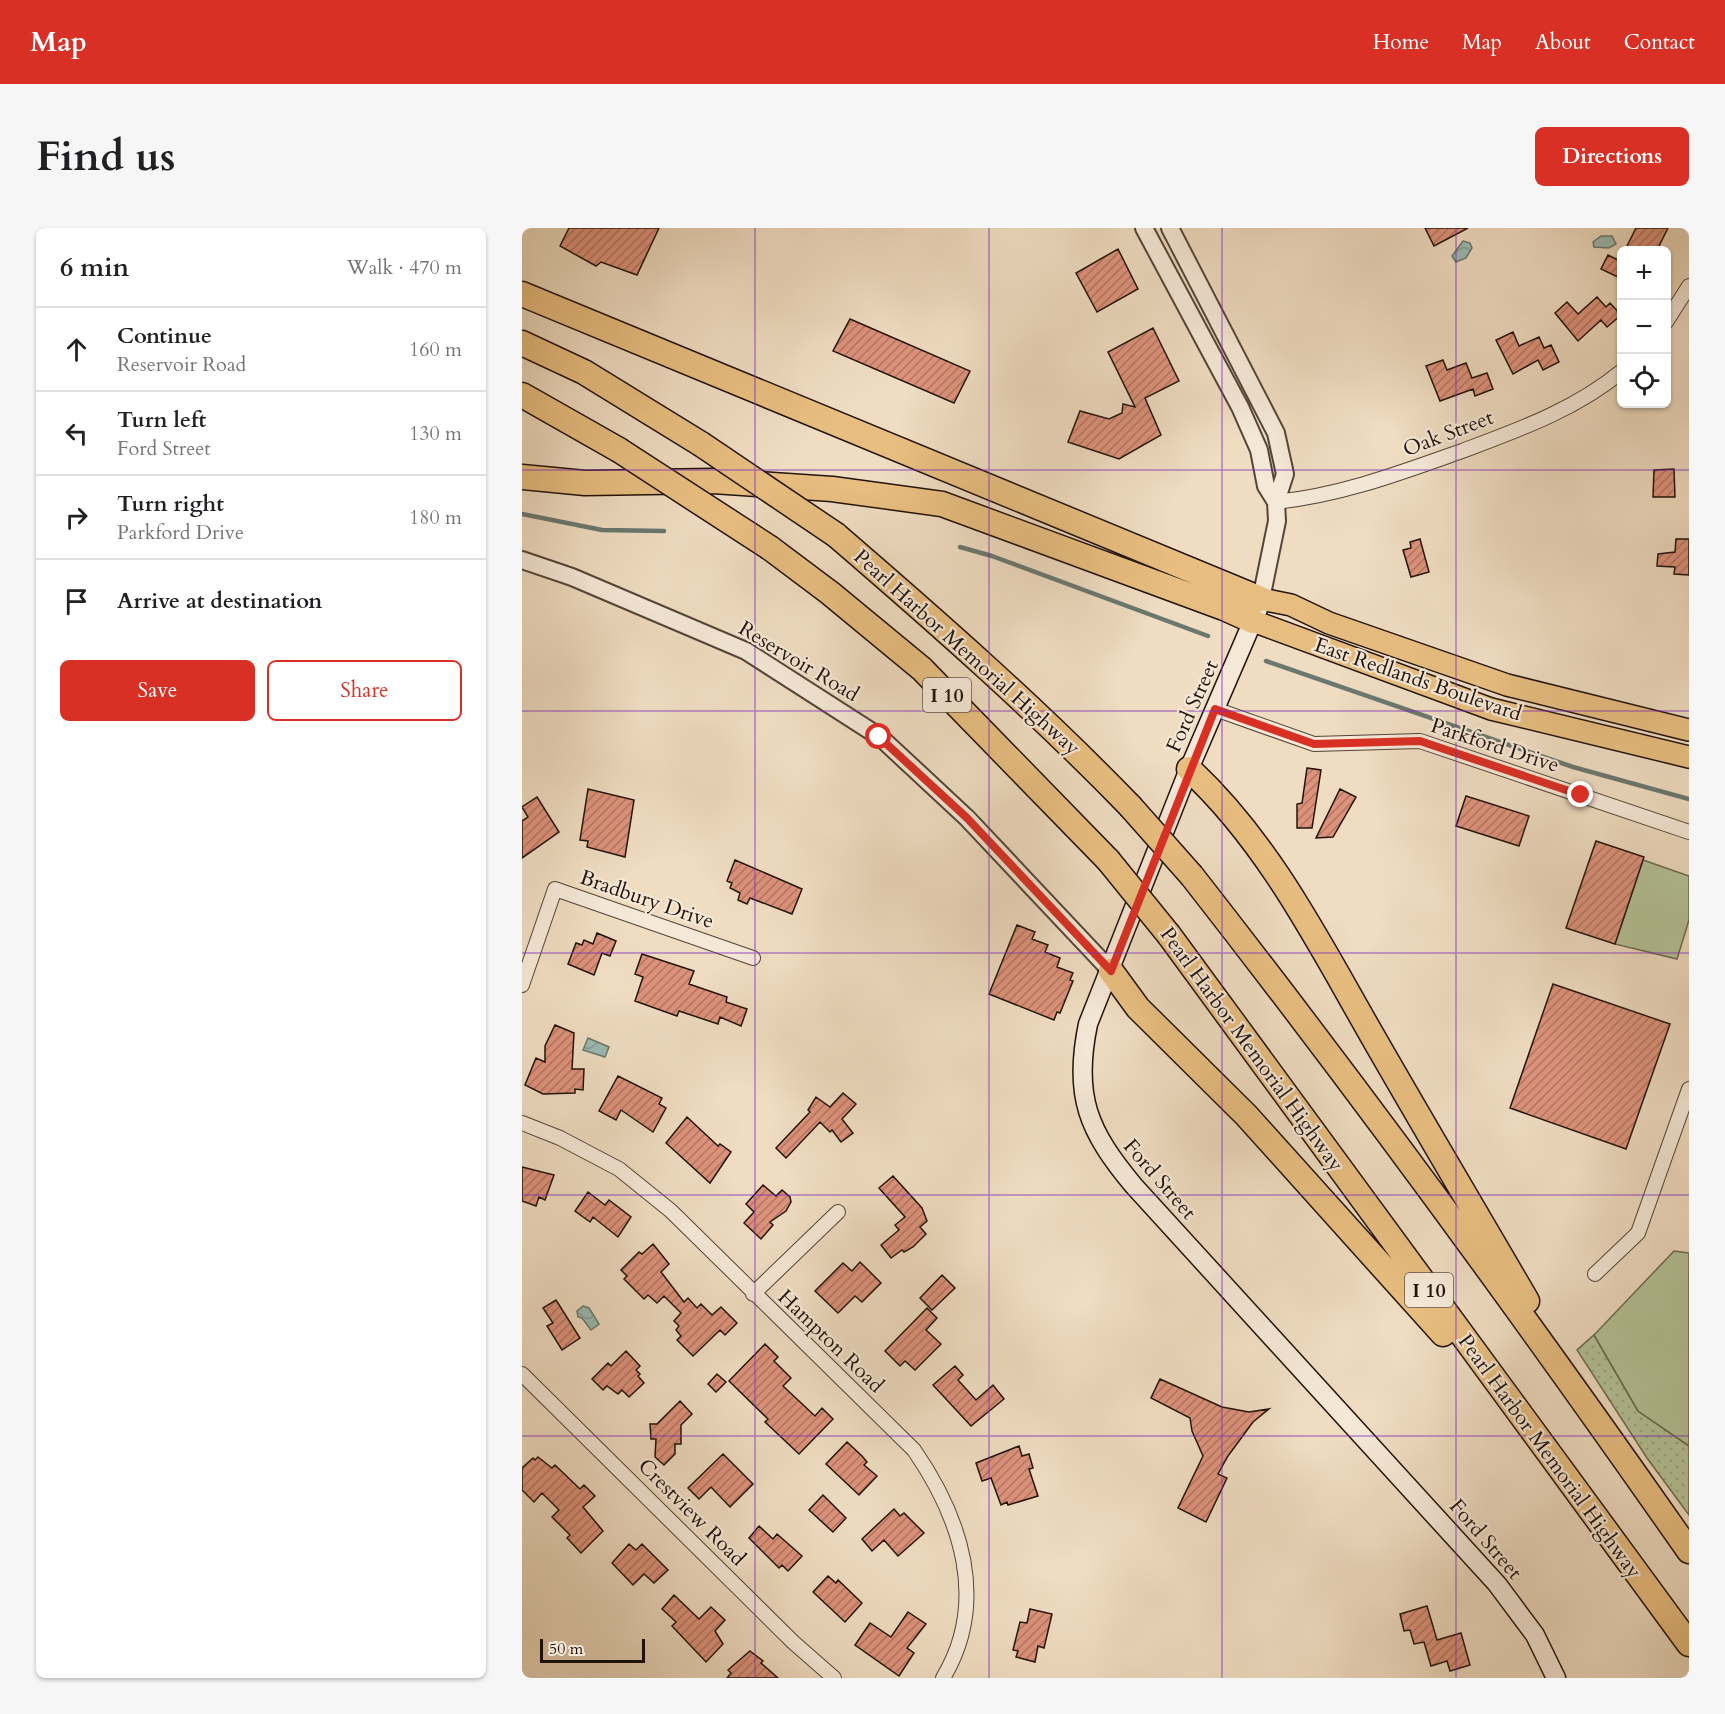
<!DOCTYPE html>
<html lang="en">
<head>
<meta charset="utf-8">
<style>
  :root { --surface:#fff; --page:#f6f6f6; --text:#202124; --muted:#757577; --line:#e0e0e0; --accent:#d93025 }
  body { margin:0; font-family:Cardo,serif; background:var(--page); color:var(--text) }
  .controls { position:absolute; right:18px; top:18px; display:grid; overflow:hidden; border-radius:9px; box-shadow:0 2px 4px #0004 }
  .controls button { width:54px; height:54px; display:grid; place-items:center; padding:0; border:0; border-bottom:2px solid var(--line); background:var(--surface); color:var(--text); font:30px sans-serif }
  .scale { position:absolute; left:18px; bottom:15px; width:105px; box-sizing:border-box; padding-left:6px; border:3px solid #21130a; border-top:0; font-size:16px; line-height:21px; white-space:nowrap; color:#21130a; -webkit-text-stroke:4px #f5e8d7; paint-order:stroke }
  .stop { position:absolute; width:18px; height:18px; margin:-14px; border:4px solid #d93025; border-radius:50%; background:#fff }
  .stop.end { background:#d93025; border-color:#fff; box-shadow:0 2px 6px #0008 }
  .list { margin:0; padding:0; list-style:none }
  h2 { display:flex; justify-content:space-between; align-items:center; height:78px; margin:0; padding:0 24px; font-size:26px }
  h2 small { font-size:20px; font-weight:400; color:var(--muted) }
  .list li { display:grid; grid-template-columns:39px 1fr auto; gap:18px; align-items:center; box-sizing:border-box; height:84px; padding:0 24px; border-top:2px solid var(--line) }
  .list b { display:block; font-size:22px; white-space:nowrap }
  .list p { margin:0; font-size:20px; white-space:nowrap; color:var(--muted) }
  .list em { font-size:20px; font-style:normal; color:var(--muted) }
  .actions { display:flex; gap:12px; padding:18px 24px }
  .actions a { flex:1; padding:14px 0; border:2px solid var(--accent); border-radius:9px; text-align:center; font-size:21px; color:var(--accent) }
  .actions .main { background:var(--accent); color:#fff }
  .icon { flex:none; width:33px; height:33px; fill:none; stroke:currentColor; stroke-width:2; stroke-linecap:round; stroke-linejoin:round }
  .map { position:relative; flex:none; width:1167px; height:1450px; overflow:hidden; border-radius:9px }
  header { display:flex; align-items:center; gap:36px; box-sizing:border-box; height:84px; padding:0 30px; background:var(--accent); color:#fff }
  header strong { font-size:28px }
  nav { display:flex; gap:33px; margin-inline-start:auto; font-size:21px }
  .intro { display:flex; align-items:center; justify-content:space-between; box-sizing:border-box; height:144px; padding:0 36px }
  h1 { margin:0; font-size:42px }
  .button { padding:15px 27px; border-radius:9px; background:var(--accent); color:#fff; font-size:21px; font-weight:700 }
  main { display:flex; gap:36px; padding:0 36px }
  aside { flex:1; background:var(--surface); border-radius:9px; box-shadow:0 2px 4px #0004 }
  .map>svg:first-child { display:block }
  .grass { fill:url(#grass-dots); stroke:#6a6a50; stroke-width:1.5 }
  .green { fill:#b4c297; stroke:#6a6a50; stroke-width:1.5 }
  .water { fill:url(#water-waves); stroke:#6a786f; stroke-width:1.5 }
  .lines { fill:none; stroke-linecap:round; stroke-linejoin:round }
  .stream { stroke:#6a786f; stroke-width:4.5 }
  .building { fill:url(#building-hatch); stroke:#21130a; stroke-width:1.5 }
  .minor-casing { stroke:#544538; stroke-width:16 }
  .tertiary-casing { stroke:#544538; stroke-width:20 }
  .secondary-casing { stroke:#21130a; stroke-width:21 }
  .primary-casing { stroke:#21130a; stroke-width:24 }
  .motorway-casing { stroke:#21130a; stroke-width:27 }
  .minor { stroke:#f5e8d7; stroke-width:14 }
  .tertiary { stroke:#f5e8d7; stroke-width:16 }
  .secondary { stroke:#f5e8d7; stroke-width:18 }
  .primary { stroke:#e8be80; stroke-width:21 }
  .motorway { stroke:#e8be80; stroke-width:24 }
  .motorway-bridge-casing { stroke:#21130a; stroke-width:27; stroke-linecap:butt }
  .motorway-bridge { stroke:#e8be80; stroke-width:24 }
  .route { stroke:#d93025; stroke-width:8 }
  .grid { fill:none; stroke:#7b2cbf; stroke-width:1.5; stroke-opacity:0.55 }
  .labels { text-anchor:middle; stroke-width:4.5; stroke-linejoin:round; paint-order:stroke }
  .shield { fill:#f5e8d7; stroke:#615348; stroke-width:1.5 }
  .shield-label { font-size:20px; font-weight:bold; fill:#21130a }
  .street-label { font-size:21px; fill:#21130a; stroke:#f5e8d7 }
</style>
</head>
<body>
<header>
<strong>Map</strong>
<nav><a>Home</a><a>Map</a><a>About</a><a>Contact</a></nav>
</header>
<div class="intro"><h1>Find us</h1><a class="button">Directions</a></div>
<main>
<aside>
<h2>6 min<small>Walk · 470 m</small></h2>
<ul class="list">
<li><svg class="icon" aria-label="ahead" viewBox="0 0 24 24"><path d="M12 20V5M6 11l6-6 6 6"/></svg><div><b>Continue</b><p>Reservoir Road</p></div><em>160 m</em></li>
<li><svg class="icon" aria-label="left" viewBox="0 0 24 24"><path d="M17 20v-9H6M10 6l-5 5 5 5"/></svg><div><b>Turn left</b><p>Ford Street</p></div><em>130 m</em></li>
<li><svg class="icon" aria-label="right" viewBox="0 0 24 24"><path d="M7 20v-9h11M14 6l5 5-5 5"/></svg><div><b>Turn right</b><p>Parkford Drive</p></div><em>180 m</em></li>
<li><svg class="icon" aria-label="arrive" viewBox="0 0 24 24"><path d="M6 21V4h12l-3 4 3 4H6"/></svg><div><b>Arrive at destination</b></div></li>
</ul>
<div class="actions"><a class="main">Save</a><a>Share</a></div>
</aside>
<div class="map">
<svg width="1167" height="1450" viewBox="0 0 1167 1450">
  <defs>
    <pattern id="grass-dots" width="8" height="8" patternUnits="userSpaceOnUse" patternTransform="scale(1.5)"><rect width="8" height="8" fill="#b4c297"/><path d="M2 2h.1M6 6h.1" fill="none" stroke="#9aa681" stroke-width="1.8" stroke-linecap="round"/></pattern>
    <pattern id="water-waves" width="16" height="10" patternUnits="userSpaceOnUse" patternTransform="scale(1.5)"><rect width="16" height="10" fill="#9abcb3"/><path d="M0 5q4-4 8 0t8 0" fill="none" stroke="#84a199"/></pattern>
    <pattern id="building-hatch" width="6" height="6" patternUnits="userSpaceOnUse" patternTransform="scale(1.5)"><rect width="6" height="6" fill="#dd927b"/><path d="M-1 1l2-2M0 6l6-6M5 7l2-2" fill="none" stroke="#b37663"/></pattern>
  </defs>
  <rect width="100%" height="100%" fill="#efdcc1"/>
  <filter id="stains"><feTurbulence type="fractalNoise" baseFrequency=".00333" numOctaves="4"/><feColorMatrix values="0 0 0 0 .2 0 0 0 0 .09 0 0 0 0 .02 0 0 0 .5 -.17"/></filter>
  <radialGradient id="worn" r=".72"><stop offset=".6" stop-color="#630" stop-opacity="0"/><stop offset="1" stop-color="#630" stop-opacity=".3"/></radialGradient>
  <path class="grass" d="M 1072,1107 L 1116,1183 L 1167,1218 L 1167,1287 L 1125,1230 L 1055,1122 Z"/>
  <path class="green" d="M 1121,632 L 1167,648 L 1167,692 L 1155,731 L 1093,716 Z
    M 1152,1023 L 1167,1025 L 1167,1218 L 1116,1183 L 1072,1107 Z"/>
  <path class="water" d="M 1079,8 L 1090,8 L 1094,16 L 1087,20 L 1072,19 L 1071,14 Z
    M 941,13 L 948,15 L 950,20 L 944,30 L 934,34 L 930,28 Z
    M 66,810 L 87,819 L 83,829 L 61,822 Z
    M 61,1078 L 67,1080 L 77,1096 L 69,1102 L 60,1090 L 56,1089 L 55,1083 Z"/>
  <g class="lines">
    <path class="stream" d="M 0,286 L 80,302 L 142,303
      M 438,319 L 470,328 L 686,408
      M 744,433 L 1051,539 L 1167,571"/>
  </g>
  <path class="building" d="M 47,0 L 137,0 L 115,47 L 79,34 L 74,38 L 38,18 Z
    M 903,0 L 946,0 L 912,18 Z
    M 1114,0 L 1146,0 L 1135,22 L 1103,22 Z
    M 596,21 L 616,61 L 575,84 L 554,45 Z
    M 1086,27 L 1100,34 L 1100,51 L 1079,41 Z
    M 1075,69 L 1084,79 L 1088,75 L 1099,87 L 1085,99 L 1079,92 L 1056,113 L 1033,85 L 1045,74 L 1056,86 Z
    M 328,91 L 448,143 L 432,175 L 311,123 Z
    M 631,100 L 657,153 L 623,170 L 639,207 L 597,231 L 546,214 L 558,183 L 587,191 L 600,185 L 601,176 L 613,179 L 586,124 Z
    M 991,104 L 997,118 L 1017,109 L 1022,120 L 1029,117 L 1037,134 L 1021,142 L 1016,132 L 991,146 L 974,112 Z
    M 921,132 L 925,142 L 944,135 L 950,150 L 965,145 L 971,161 L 953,168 L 951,161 L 918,173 L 904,138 Z
    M 1152,241 L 1153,269 L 1131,269 L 1132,242 Z
    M 898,311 L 907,344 L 889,349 L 881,322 L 889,320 L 888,314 Z
    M 1154,311 L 1167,311 L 1167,347 L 1152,346 L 1153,339 L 1135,338 L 1136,326 L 1153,324 Z
    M 785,540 L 799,542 L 790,600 L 775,600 L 775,576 L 780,575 Z
    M 66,561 L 112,572 L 103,629 L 65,619 L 66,613 L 58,612 Z
    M 818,561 L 834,569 L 811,609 L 794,610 Z
    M 944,568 L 1007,588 L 997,618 L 934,598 Z
    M 15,569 L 37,604 L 0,630 L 0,593 L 6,589 L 0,579 Z
    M 1074,613 L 1122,629 L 1093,716 L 1044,700 Z
    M 213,632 L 280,661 L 270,686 L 228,670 L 225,676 L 216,672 L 218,665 L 208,660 L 210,655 L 205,653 Z
    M 495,697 L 513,704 L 510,711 L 526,717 L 523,724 L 538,730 L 535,739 L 551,745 L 548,752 L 551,753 L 538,785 L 535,784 L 532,792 L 467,766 Z
    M 75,705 L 94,713 L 88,728 L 80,725 L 72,747 L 46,736 L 54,715 L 60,717 L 62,712 L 71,716 Z
    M 120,726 L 172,743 L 167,756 L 205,769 L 204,774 L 225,781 L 219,798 L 198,789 L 196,796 L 157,783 L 155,788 L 113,773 L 121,749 L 113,746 Z
    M 1031,756 L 1148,796 L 1104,921 L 988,880 Z
    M 33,797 L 52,805 L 50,841 L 62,841 L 61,862 L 53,861 L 53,865 L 21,866 L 3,857 L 14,830 L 23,834 L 23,818 Z
    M 96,848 L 140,870 L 137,876 L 144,880 L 131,904 L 99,882 L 94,892 L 77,883 Z
    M 321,865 L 334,876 L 320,891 L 331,905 L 319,914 L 310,902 L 308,904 L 298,894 L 264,930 L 254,920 L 288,884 L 286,882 L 294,869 L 308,879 Z
    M 165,889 L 196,918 L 198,916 L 209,924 L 188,955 L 144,915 Z
    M 0,939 L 32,947 L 23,972 L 17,969 L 14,978 L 0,973 Z
    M 371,948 L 400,980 L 405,993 L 398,999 L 404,1006 L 391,1019 L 382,1024 L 380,1022 L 369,1030 L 359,1017 L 377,1002 L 373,997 L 383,989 L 357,960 Z
    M 241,957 L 254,968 L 260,962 L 268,969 L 269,974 L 264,983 L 248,994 L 251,997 L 239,1011 L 222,995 L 232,984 L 224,976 Z
    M 66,964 L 83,977 L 87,972 L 109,989 L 96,1009 L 71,989 L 68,994 L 53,983 Z
    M 131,1016 L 147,1036 L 139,1044 L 162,1074 L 166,1070 L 175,1080 L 179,1076 L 190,1087 L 199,1079 L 215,1095 L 203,1107 L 198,1102 L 171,1128 L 155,1112 L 159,1108 L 154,1102 L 157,1098 L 152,1093 L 159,1085 L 142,1068 L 135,1075 L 126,1067 L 122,1071 L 102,1051 L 105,1048 L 99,1042 L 117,1024 L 120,1026 Z
    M 338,1034 L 359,1055 L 340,1074 L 333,1068 L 316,1085 L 293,1063 L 321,1035 L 330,1043 Z
    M 420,1047 L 433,1060 L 410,1082 L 398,1070 Z
    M 34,1072 L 58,1110 L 40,1122 L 25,1098 L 31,1095 L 21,1080 Z
    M 405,1080 L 415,1090 L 404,1102 L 419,1116 L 393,1142 L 383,1133 L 378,1138 L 363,1123 Z
    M 243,1116 L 256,1129 L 252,1133 L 269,1150 L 261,1158 L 293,1188 L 300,1180 L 311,1191 L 277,1226 L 243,1194 L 246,1191 L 207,1153 Z
    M 104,1123 L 118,1138 L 114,1142 L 118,1146 L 116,1148 L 122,1155 L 107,1169 L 100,1162 L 96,1166 L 85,1158 L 81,1162 L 70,1151 L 86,1135 L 89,1138 Z
    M 433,1138 L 441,1147 L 436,1152 L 454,1172 L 471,1157 L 482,1171 L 449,1198 L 411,1157 Z
    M 195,1146 L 204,1154 L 194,1164 L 186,1156 Z
    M 638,1151 L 700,1179 L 727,1184 L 747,1181 L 731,1194 L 706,1228 L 696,1246 L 705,1250 L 684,1294 L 656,1280 L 681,1228 L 670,1203 L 668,1190 L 629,1170 Z
    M 158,1173 L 170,1186 L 159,1197 L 159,1216 L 153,1216 L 153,1226 L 142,1237 L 133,1229 L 134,1211 L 129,1211 L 128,1196 L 135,1196 Z
    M 325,1214 L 340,1228 L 345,1234 L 342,1237 L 355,1248 L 337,1267 L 304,1236 Z
    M 497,1218 L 500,1228 L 507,1226 L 511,1240 L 507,1241 L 516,1268 L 486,1277 L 485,1274 L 479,1277 L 469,1250 L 460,1253 L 454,1235 Z
    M 201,1226 L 231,1256 L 208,1279 L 189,1259 L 177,1271 L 166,1260 Z
    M 16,1229 L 30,1240 L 33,1237 L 58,1261 L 62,1257 L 73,1268 L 61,1279 L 81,1303 L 59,1325 L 45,1310 L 48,1307 L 30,1289 L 37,1282 L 20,1265 L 12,1274 L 0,1262 L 0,1240 L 11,1230 L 13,1232 Z
    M 301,1267 L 324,1290 L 311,1304 L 287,1282 Z
    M 372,1281 L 378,1288 L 382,1285 L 402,1305 L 376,1328 L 362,1312 L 350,1323 L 340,1311 Z
    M 237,1298 L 251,1311 L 255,1306 L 280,1328 L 266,1343 L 260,1337 L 257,1340 L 227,1310 Z
    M 107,1316 L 114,1322 L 120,1316 L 146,1342 L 132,1355 L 122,1346 L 111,1357 L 90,1335 Z
    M 306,1348 L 314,1355 L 316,1352 L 340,1375 L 323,1394 L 291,1364 Z
    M 152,1367 L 177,1391 L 189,1379 L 203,1392 L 193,1403 L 201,1416 L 184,1434 L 150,1398 L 154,1394 L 140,1381 Z
    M 905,1378 L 915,1412 L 939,1405 L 948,1437 L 928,1443 L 925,1433 L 909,1438 L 902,1414 L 892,1416 L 888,1402 L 882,1403 L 878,1386 Z
    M 508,1381 L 530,1386 L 522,1420 L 516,1418 L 513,1434 L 494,1429 L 496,1423 L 491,1422 L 498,1394 L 505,1395 Z
    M 386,1384 L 404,1396 L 385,1420 L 392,1425 L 377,1448 L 333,1417 L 348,1395 L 369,1409 Z
    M 228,1423 L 241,1433 L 239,1435 L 256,1450 L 205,1450 L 209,1445 L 206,1442 Z"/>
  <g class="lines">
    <g class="minor-casing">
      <path id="minor" d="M 1144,94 L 1167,58
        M 754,274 C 820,267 878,245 940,223 C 996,202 1053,182 1100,143
        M 693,481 L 792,516 L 898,513 L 1167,604
        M 0,757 L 33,661 L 231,730
        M 0,895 L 38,910 L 97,941 L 149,983 L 392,1222 C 439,1290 467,1374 421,1450
        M 1073,1046 L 1116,1005 L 1167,861
        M 231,1066 L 316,984
        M 0,1146 L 271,1414 L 312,1450"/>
    </g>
    <g class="tertiary-casing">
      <path id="tertiary" d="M 622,0 L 718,179 L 737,222 L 744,258 L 754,274
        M 648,0 L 754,205 L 763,246 L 754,274 L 755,293 L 739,371
        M 0,332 L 50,349 L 224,423 L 358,509 L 445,590 L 589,743"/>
    </g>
    <g class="secondary-casing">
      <path id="secondary" d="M 736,381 L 667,541 L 566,796 C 551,868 566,903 612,958 L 975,1356 L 1013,1407 L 1034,1450"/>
    </g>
    <g class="primary-casing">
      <path id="primary" d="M 739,371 L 769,377 L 807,395 L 985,457 L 1167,502
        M 731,393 L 969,481 L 1167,529"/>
    </g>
    <g class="motorway-casing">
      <path id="motorway" d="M 0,66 L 739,371
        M 0,115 L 62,144 L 179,216
        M 0,167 L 97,222
        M 0,249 L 63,255 L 191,253 L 310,261 L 420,276 L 702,380 L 731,393
        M 314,307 C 415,394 515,482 608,578
        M 248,320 L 308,365 L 400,441 L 586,632
        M 667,541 C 745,613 795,711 847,802 C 899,893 952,982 1005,1073
        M 670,648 C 842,868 1007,1094 1167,1323
        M 647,707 L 1167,1416
        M 589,743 L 616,780 L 724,887 L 921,1106"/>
    </g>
    <use href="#minor" class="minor"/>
    <use href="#tertiary" class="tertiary"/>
    <use href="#secondary" class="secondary"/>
    <use href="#primary" class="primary"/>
    <use href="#motorway" class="motorway"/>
    <g class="motorway-bridge-casing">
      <path id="motorway-bridge" d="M 179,216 L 314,307
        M 97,222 L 248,320
        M 608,578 L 670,648
        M 586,632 L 647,707"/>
    </g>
    <use href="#motorway-bridge" class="motorway-bridge"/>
  </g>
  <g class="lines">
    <path class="route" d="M 357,509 L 445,590 L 589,743 L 693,481 L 792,516 L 898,513 L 1059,567"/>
  </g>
  <path class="grid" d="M 233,0 L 233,1450M 467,0 L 467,1450M 700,0 L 700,1450M 934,0 L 934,1450M 0,242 L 1167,242M 0,483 L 1167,483M 0,725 L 1167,725M 0,967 L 1167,967M 0,1208 L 1167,1208"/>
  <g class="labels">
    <g class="shield">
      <rect x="401" y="450" width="48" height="34" rx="4.5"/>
      <rect x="883" y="1045" width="48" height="34" rx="4.5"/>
    </g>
    <g class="shield-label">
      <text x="425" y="474">I 10</text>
      <text x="907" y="1069">I 10</text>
    </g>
    <g class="street-label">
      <text transform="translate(926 205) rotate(-21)" y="7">Oak Street</text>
      <text transform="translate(445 424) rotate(42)" y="7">Pearl Harbor Memorial Highway</text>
      <text transform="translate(277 433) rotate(31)" y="7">Reservoir Road</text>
      <text transform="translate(896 451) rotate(19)" y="7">East Redlands Boulevard</text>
      <text transform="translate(670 478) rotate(-66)" y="7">Ford Street</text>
      <text transform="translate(973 517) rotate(18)" y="7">Parkford Drive</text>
      <text transform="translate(125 671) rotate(19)" y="7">Bradbury Drive</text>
      <text transform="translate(730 821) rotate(54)" y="7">Pearl Harbor Memorial Highway</text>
      <text transform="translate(638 951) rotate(49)" y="7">Ford Street</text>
      <text transform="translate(309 1113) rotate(44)" y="7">Hampton Road</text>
      <text transform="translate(1028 1228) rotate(54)" y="7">Pearl Harbor Memorial Highway</text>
      <text transform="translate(170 1284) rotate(45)" y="7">Crestview Road</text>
      <text transform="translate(964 1311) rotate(49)" y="7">Ford Street</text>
    </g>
  </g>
  <rect width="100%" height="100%" filter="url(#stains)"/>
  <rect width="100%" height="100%" fill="url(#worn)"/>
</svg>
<div class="controls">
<button>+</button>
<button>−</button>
<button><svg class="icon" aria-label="locate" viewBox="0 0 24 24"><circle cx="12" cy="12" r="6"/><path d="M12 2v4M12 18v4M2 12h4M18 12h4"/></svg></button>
</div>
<div class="scale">50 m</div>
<div class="stop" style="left:357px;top:509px"></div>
<div class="stop end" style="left:1059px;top:567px"></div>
</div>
</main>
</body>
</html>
